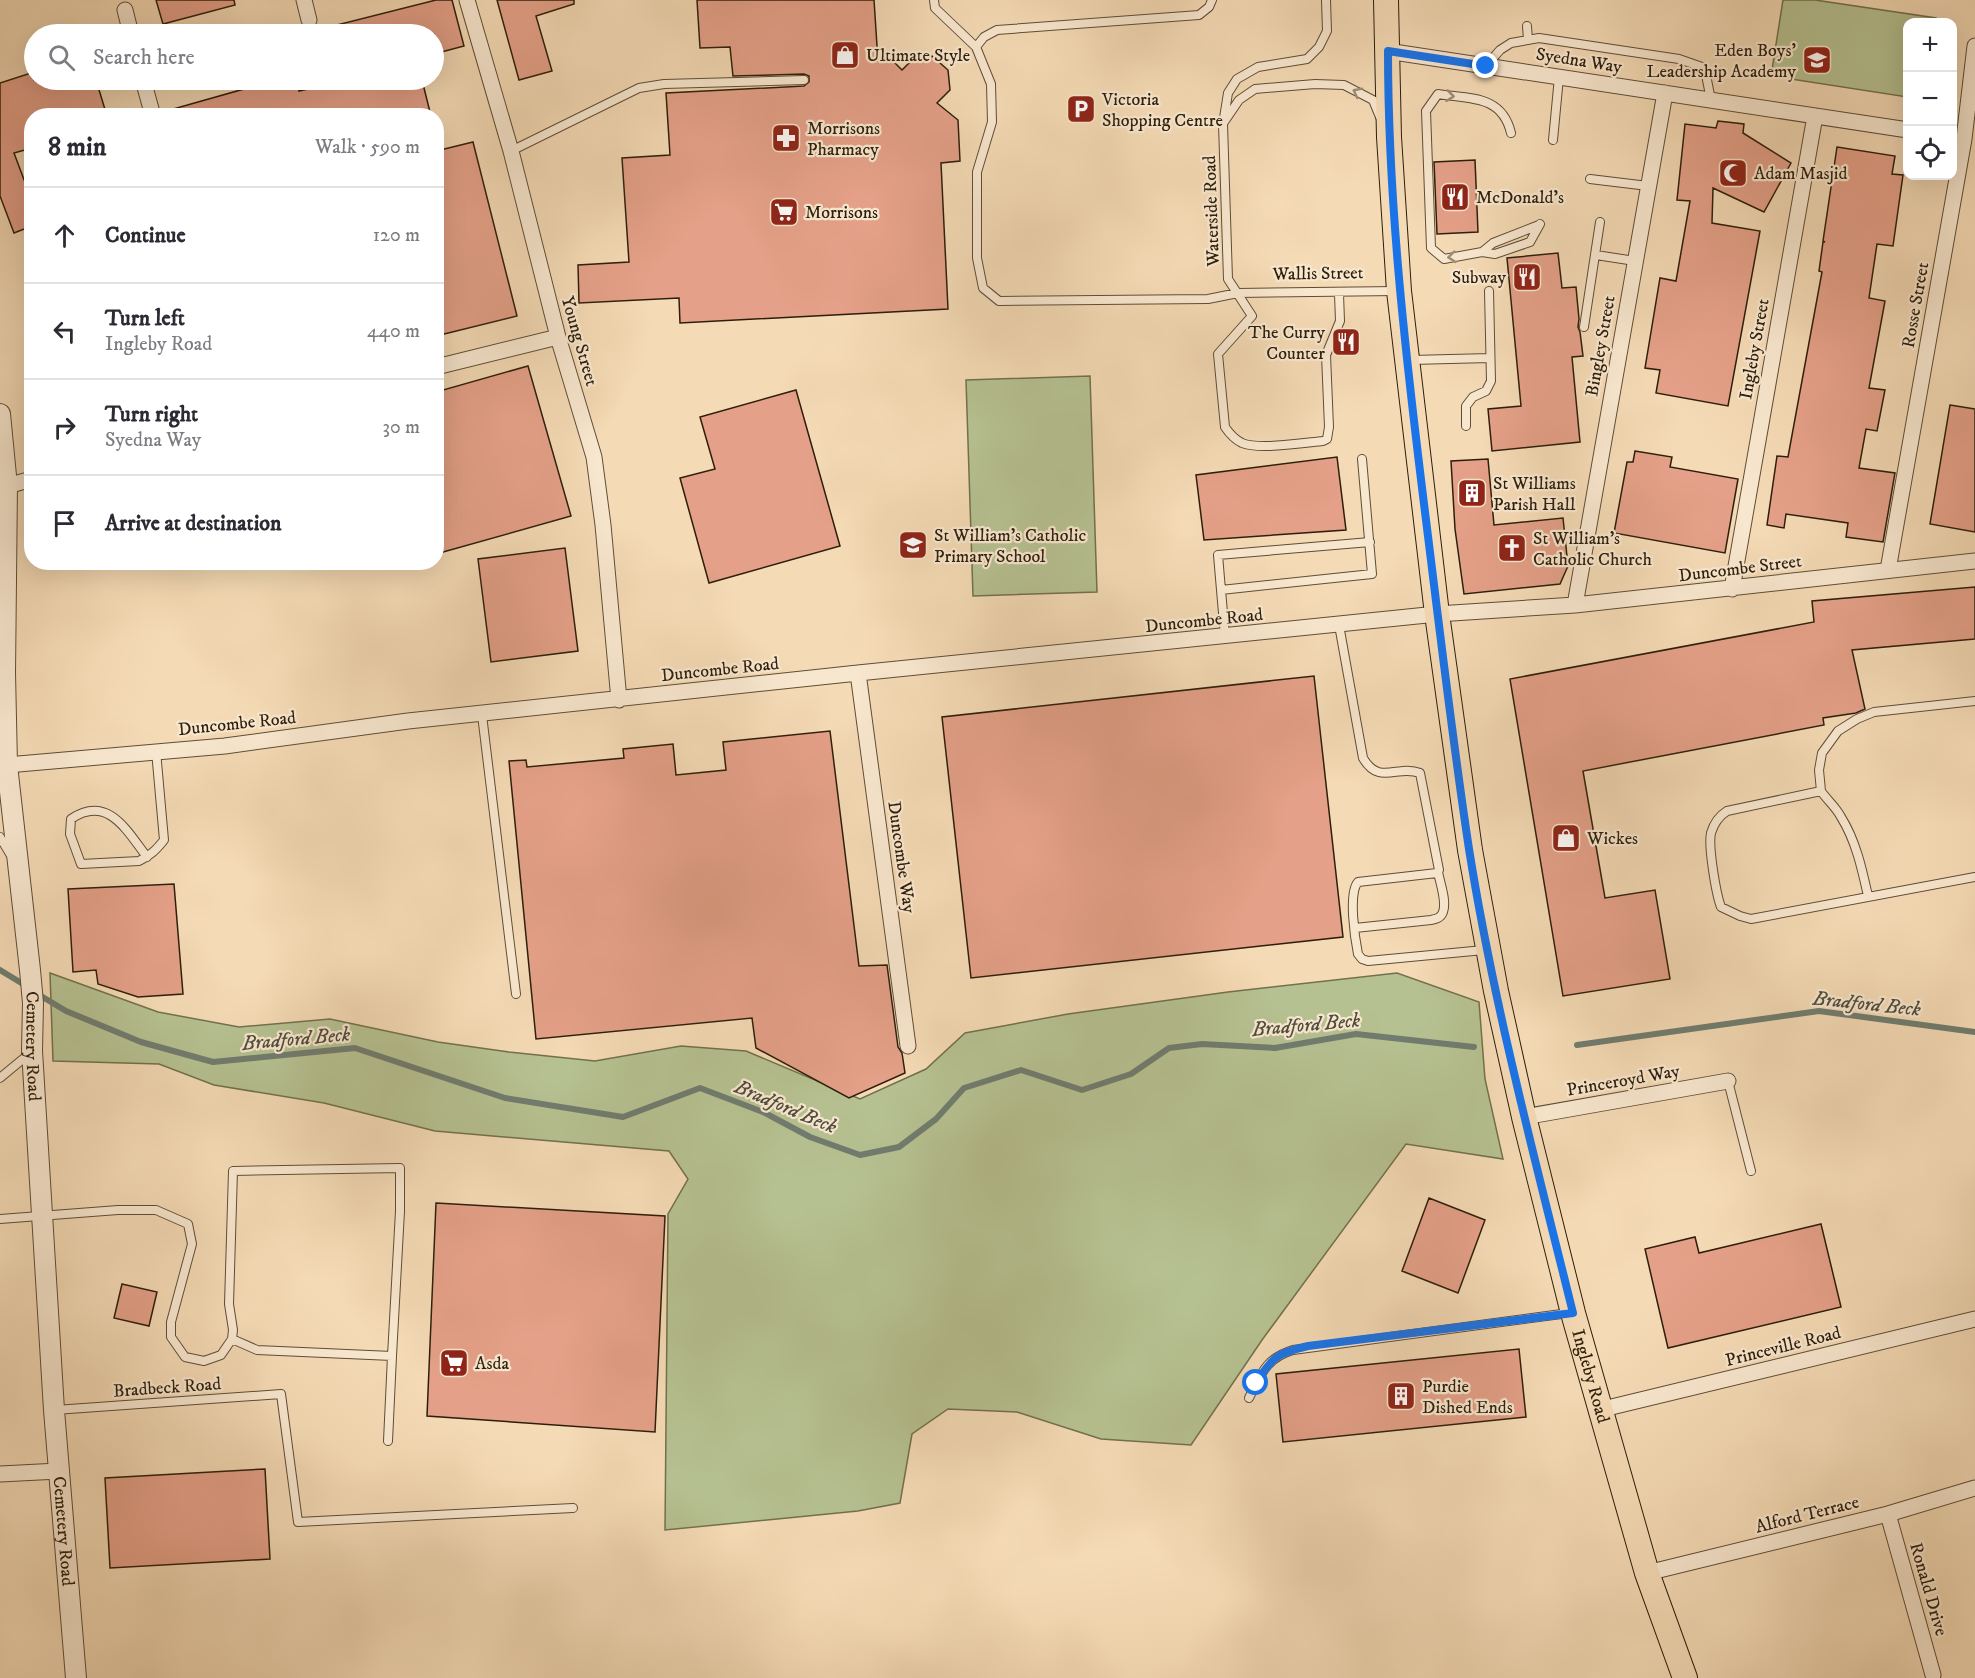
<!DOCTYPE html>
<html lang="en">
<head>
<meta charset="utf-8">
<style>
  :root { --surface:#fff; --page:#f7f7f7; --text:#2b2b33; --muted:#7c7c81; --line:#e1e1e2 }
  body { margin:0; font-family:"IM FELL DW Pica",serif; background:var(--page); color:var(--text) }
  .controls { position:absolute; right:18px; top:18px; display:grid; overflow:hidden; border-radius:12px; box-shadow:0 6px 24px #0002 }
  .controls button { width:54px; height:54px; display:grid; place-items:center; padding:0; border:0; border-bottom:2px solid var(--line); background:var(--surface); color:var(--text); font:30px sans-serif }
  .stop { position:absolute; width:18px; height:18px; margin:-14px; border:4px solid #1a73e8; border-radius:50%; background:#fff }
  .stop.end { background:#1a73e8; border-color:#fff; box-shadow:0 2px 6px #0008 }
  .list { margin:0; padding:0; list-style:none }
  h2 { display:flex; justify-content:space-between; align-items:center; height:78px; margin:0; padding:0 24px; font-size:26px }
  h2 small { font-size:20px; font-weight:400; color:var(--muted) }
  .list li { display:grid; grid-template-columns:39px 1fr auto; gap:18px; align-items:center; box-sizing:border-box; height:96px; padding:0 24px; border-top:2px solid var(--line) }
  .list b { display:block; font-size:22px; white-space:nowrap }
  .list p { margin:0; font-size:20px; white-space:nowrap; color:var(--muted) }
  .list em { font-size:20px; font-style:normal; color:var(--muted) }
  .icon { flex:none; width:33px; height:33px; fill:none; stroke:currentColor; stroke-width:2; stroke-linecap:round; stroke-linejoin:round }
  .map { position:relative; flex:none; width:1975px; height:1678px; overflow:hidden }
  .search { position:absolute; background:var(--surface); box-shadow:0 6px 24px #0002; left:24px; top:24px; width:420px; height:66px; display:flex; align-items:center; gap:15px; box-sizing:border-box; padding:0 21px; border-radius:33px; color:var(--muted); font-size:22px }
  .panel { position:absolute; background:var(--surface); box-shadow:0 6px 24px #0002; left:24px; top:108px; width:420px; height:462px; border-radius:24px }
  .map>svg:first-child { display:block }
  .green { fill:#b6c191; stroke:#72704e; stroke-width:1.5 }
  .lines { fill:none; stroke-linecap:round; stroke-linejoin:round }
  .stream { stroke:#707c6f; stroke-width:6 }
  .building { fill:#e4a088; stroke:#2d1e0b; stroke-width:1.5 }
  .service-casing { stroke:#5f4d36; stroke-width:10 }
  .minor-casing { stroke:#5f4d36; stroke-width:17 }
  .tertiary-casing { stroke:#5f4d36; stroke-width:22 }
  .primary-casing { stroke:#2d1e0b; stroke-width:26 }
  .service { stroke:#f8e7cf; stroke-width:8 }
  .minor { stroke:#f8e7cf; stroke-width:15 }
  .tertiary { stroke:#f8e7cf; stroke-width:20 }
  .primary { stroke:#f4dab5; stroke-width:24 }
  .oneway { stroke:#9d8d77 }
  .route { stroke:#1a73e8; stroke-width:8 }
  .labels { text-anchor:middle; stroke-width:4.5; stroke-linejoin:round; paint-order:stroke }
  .poi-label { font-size:18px; fill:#2d1e0b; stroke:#f8e7cf; text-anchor:start }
  .street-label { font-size:18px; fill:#2d1e0b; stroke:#f8e7cf }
  .water-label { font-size:20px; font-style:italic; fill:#4e4d3d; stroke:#f8e7cf }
</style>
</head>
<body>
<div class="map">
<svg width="1975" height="1678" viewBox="0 0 1975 1678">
  <rect width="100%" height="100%" fill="#f4dab5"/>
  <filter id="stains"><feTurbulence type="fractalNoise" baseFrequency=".00333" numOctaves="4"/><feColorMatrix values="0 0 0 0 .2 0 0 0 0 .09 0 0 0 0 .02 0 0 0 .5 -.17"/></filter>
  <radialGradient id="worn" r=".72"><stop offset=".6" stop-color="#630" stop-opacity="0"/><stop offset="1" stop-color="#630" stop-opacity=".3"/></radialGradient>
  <path class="green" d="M 1783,0 L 1815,0 L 1936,18 L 1936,22 L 1908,22 L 1907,97 L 1771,76 Z
    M 1090,376 L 1097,592 L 973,596 L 966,380 Z
    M 50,973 L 158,1012 L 239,1027 L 330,1019 L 438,1042 L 509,1052 L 595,1061 L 681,1046 L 746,1051 L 860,1099 L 926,1069 L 965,1033 L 1068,1014 L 1228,992 L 1397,973 L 1479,1002 L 1485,1079 L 1503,1159 L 1406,1144 L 1262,1340 L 1191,1445 L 1101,1439 L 1017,1412 L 948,1409 L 912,1434 L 900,1503 L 858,1511 L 665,1530 L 668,1214 L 688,1179 L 669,1151 L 435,1131 L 324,1103 L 214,1085 L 159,1064 L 53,1061 Z"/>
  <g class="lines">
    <path class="stream" d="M 0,970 L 28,987
      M 36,993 L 66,1011 L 141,1042 L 213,1062 L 355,1048 L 505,1098 L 623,1117 L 700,1088 L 763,1112 L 810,1137 L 860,1155 L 899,1147 L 936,1119 L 964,1088 L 1021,1070 L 1082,1090 L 1131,1074 L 1169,1048 L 1202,1044 L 1275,1048 L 1356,1034 L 1474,1047
      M 1577,1045 L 1819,1011 L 1975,1032"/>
  </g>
  <path class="building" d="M 156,0 L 234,0 L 235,5 L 163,24 Z
    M 436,0 L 452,0 L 464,46 L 434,54 L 434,34 L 322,34 L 321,29 Z
    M 497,0 L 574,0 L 574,4 L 536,16 L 552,71 L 519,80 Z
    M 697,0 L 874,0 L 878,61 L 892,60 L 902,70 L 914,58 L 932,56 L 948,70 L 950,90 L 937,103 L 958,120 L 960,161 L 941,163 L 948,309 L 680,323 L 679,298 L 579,303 L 578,265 L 629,262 L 622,158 L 670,155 L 666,93 L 804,86 L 809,82 L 809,76 L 804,74 L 733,76 L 730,47 L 700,48 Z
    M 34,72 L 34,80 L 96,80 L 107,116 L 32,116 L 32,148 L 14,153 L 32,201 L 32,226 L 14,233 L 0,196 L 0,83 Z
    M 276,80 L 296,80 L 299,91 L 348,80 L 422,80 L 431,116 L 166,116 L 166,111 Z
    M 1718,121 L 1744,124 L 1743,133 L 1791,163 L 1764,212 L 1713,188 L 1712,223 L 1760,231 L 1728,406 L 1656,393 L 1660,370 L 1645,368 L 1660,278 L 1676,281 L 1690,201 L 1677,200 L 1685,124 L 1716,128 Z
    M 473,142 L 517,316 L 436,336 L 436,151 Z
    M 1837,147 L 1895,156 L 1892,174 L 1903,175 L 1893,246 L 1877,244 L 1869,298 L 1885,301 L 1869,388 L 1885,390 L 1877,431 L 1866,429 L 1859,468 L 1895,473 L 1883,542 L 1846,537 L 1848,523 L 1786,514 L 1784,528 L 1767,525 L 1777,456 L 1788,457 L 1822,272 L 1819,271 L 1823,242 L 1825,242 L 1823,241 Z
    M 1475,160 L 1478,232 L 1437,234 L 1434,162 Z
    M 1558,253 L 1562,288 L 1576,287 L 1579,319 L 1578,327 L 1580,332 L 1583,356 L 1572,357 L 1580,442 L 1492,451 L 1488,409 L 1521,406 L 1507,258 Z
    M 528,366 L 571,516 L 436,554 L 436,392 Z
    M 796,390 L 840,546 L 709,583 L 680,478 L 715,469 L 700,417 Z
    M 1950,405 L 1975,409 L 1975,532 L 1930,524 Z
    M 1635,451 L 1672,457 L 1670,467 L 1738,479 L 1725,553 L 1614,533 L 1627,462 L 1633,462 Z
    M 1337,457 L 1346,530 L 1204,540 L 1196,475 Z
    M 1488,459 L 1494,525 L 1563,518 L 1568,566 L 1560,584 L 1464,594 L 1455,529 L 1451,461 Z
    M 565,548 L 578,651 L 491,662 L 478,559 Z
    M 1975,587 L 1975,639 L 1852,650 L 1865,709 L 1856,713 L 1823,718 L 1824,725 L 1583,771 L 1605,898 L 1655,890 L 1670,979 L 1563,996 L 1510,679 L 1814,622 L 1812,601 Z
    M 1314,676 L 1343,937 L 971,978 L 942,717 Z
    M 830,731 L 859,966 L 887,965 L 898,1047 L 902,1053 L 905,1073 L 849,1098 L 756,1048 L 752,1018 L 536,1039 L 509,761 L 526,760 L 527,767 L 624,758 L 623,749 L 673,744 L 676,775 L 726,770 L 723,742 Z
    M 174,884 L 183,994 L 138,997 L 98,984 L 96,970 L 73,972 L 68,889 Z
    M 1429,1198 L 1485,1220 L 1458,1293 L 1402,1271 Z
    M 436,1203 L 665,1216 L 655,1432 L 427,1416 Z
    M 1821,1224 L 1841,1307 L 1668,1348 L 1645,1249 L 1695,1237 L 1699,1253 Z
    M 122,1284 L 157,1292 L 149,1326 L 114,1318 Z
    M 1519,1349 L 1526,1417 L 1283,1442 L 1276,1374 Z
    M 265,1469 L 270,1559 L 110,1568 L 105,1478 Z"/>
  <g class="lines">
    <g class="service-casing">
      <path id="service" d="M 934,0 L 935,8 L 976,47
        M 1212,0 L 1209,7 L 1199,15 L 997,30 L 984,37 L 976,47 L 991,84 L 992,122 L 977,172 L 977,258 L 983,288 L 999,301 L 1208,299 L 1238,293 L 1397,291
        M 1326,0 L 1327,31 L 1319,47 L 1307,59 L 1258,67 L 1237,79 L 1228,93 L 1223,124 L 1228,279 L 1252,316 L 1218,354 L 1225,427 C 1229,433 1234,439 1242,443 C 1259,450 1303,443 1323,441 L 1327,439 L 1329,427 L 1326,355 L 1340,321 L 1339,294
        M 1527,26 L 1528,40
        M 1486,66 L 1500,50 L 1511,43 L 1539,38 L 1679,59 L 1702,67 L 1706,75 L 1711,100
        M 1224,122 L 1239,100 L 1255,89 L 1315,84 L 1344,85 L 1373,100 L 1380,117
        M 1511,133 C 1502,95 1470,99 1438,94 L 1426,111 L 1431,248 L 1444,259 L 1482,252 L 1495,254 L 1530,242 L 1540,224
        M 1553,140 L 1559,77
        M 511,151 L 639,88 L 664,84 L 804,80
        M 1590,179 L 1648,186
        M 1482,252 L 1493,243 L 1539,225
        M 1596,255 L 1635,261
        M 1584,327 L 1600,222
        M 1411,360 L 1490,358
        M 1466,426 L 1466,406 L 1473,397 L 1486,391 L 1491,381 L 1489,291
        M 1221,590 L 1218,555 L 1370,542
        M 1339,625 L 1363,758 C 1379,786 1398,764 1420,773 L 1439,870 L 1437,873 L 1358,882 C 1348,893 1355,939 1358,954 L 1362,959 L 1368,961 L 1484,950
        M 1225,636 L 1221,590 L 1372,574 L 1362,459
        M 1975,701 L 1874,712 L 1857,719 L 1838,731 L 1822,753 L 1819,770 L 1821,791 L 1727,811 C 1719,816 1714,823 1711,833 C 1708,846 1716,894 1721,907 L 1740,916 L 1751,919 L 1975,877
        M 482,715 L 516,994
        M 1821,791 C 1827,800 1836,807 1841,817 C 1856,841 1862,869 1868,896
        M 0,837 L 10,854
        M 147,857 C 127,831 108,794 71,819 L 70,834 L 81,864 L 139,861 C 151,855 156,850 164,840 L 156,751
        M 1355,928 L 1431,920 C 1436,919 1441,918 1443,912 C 1447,901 1440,883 1438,872
        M 0,1078 L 29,1054
        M 1728,1081 L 1751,1171
        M 0,1219 L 118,1210 L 156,1210 L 188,1224 L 192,1244 L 171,1322 L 171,1337 L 185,1357 L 204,1361 L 221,1355 L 232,1339 L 233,1330 L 229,1304 L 233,1171 L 400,1168 L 400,1211 L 392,1356 L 257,1350 L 232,1339
        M 1249,1398 C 1261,1374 1266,1358 1293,1350 L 1569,1313
        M 55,1410 L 281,1394 L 298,1522 L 573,1508
        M 388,1441 L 392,1356"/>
    </g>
    <g class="minor-casing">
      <path id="minor" d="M 304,0 L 309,20
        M 467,0 L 511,151 L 558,337 L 594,457 L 603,525 L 619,700
        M 125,10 L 131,34
        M 1387,51 L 1908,130
        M 143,80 L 153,116
        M 436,367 L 558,337
        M 7,486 L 32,479
        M 1888,570 L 1964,139 L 1975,46
        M 1732,589 L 1815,116
        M 1575,605 L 1665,93
        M 858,673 L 908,1046
        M 7,765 L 225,746 L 408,721 L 858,673 L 1437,614 L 1575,605 L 1975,561
        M 1524,1117 L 1728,1081
        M 1599,1410 L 1975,1319
        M 0,1474 L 59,1471
        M 1888,1514 L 1933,1675
        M 1647,1573 L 1888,1514 L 1975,1488"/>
    </g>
    <g class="tertiary-casing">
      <g id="tertiary">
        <path id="s1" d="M 0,414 L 7,486 L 5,673 L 7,765 L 30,970 L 33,1003 L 32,1051 L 54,1410 L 76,1678"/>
      </g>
    </g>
    <g class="primary-casing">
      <g id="primary">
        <path id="s2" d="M 1386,0 L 1389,137 L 1399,291 L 1437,614 L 1470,850 L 1496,991 L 1524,1117 L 1573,1313 L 1647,1573 L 1685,1678"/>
      </g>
    </g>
    <use href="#service" class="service"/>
    <use href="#minor" class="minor"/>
    <use href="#tertiary" class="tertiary"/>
    <use href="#primary" class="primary"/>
  </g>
  <defs><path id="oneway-chevron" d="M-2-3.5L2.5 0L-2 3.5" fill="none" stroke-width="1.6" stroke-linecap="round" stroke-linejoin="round" transform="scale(1.5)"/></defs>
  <g class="oneway">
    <use href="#oneway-chevron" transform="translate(1357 92) rotate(-153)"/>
    <use href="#oneway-chevron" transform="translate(1450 96) rotate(7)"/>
    <use href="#oneway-chevron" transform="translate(1452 257) rotate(174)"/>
  </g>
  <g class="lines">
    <path class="route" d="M 1256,1383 C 1273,1356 1278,1353 1308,1346 L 1573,1313 C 1535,1159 1494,1006 1469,849 C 1452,737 1439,624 1425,512 C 1406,359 1388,205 1388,51 L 1486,66"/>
  </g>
  <defs>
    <g id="shop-square" transform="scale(1.5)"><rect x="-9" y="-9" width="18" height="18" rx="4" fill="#8f2418" stroke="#f8e7cf"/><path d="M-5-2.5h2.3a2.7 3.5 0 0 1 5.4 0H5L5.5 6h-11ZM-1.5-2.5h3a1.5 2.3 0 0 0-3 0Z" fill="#fff"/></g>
    <g id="school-square" transform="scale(1.5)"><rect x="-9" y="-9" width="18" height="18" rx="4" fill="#8f2418" stroke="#f8e7cf"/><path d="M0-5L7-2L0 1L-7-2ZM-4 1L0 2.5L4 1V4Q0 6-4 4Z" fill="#fff"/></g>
    <g id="parking-square" transform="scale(1.5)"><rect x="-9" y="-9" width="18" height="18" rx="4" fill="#8f2418" stroke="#f8e7cf"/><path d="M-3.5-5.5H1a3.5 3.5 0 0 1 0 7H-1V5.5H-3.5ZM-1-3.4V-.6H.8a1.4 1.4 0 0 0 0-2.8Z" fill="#fff"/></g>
    <g id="pharmacy-square" transform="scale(1.5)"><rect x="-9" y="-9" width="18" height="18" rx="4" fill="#8f2418" stroke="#f8e7cf"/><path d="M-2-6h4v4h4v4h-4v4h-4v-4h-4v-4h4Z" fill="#fff"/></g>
    <g id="mosque-square" transform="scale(1.5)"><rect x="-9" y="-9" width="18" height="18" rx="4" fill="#8f2418" stroke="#f8e7cf"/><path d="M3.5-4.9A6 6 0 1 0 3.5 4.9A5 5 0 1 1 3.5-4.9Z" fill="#fff"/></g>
    <g id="restaurant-square" transform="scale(1.5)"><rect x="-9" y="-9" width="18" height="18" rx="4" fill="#8f2418" stroke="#f8e7cf"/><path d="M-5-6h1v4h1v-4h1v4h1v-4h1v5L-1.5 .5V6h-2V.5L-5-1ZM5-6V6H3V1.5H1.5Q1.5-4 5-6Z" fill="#fff"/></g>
    <g id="supermarket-square" transform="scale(1.5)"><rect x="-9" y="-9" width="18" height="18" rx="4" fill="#8f2418" stroke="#f8e7cf"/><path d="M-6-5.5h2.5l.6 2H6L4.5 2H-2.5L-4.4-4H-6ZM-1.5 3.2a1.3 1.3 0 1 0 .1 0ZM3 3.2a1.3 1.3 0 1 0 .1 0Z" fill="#fff"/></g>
    <g id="building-square" transform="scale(1.5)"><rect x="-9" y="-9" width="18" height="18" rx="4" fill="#8f2418" stroke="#f8e7cf"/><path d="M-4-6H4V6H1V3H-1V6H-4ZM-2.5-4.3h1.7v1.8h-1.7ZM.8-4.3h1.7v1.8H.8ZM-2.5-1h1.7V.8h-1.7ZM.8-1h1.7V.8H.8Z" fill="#fff"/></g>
    <g id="church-square" transform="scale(1.5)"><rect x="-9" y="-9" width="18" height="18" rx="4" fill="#8f2418" stroke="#f8e7cf"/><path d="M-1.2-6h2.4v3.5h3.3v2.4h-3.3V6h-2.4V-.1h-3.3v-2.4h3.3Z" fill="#fff"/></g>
  </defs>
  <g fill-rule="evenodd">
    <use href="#shop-square" x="845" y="55"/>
    <use href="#school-square" x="1817" y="60"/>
    <use href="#parking-square" x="1081" y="109"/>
    <use href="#pharmacy-square" x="786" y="138"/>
    <use href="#mosque-square" x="1733" y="173"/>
    <use href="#restaurant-square" x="1455" y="197"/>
    <use href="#supermarket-square" x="784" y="212"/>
    <use href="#restaurant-square" x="1527" y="277"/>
    <use href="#restaurant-square" x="1346" y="342"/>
    <use href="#building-square" x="1472" y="493"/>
    <use href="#school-square" x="913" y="545"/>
    <use href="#church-square" x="1512" y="548"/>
    <use href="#shop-square" x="1566" y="838"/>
    <use href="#supermarket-square" x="454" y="1363"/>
    <use href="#building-square" x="1401" y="1396"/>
  </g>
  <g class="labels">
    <g class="poi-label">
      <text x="1796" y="56" text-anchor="end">Eden Boys'<tspan x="1796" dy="21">Leadership Academy</tspan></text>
      <text x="866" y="61">Ultimate Style</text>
      <text x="1102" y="105">Victoria<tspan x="1102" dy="21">Shopping Centre</tspan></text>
      <text x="807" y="134">Morrisons<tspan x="807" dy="21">Pharmacy</tspan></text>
      <text x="1754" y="179">Adam Masjid</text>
      <text x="1476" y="203">McDonald's</text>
      <text x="805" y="218">Morrisons</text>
      <text x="1506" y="283" text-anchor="end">Subway</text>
      <text x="1325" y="338" text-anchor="end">The Curry<tspan x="1325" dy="21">Counter</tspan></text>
      <text x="1493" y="489">St Williams<tspan x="1493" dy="21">Parish Hall</tspan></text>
      <text x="934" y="541">St William's Catholic<tspan x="934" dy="21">Primary School</tspan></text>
      <text x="1533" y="544">St William's<tspan x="1533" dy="21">Catholic Church</tspan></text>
      <text x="1587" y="844">Wickes</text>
      <text x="475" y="1369">Asda</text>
      <text x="1422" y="1392">Purdie<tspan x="1422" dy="21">Dished Ends</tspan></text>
    </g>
    <g class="street-label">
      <text transform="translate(1579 60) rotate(9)" y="6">Syedna Way</text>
      <text transform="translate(1211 211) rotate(-92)" y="6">Waterside Road</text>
      <text transform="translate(1318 273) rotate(-1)" y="6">Wallis Street</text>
      <text transform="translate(1915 305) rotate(-80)" y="6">Rosse Street</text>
      <text transform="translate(580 341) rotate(74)" y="6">Young Street</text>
      <text transform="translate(1600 346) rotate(-80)" y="6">Bingley Street</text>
      <text transform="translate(1754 349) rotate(-80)" y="6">Ingleby Street</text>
      <text transform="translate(1740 568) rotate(-7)" y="6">Duncombe Street</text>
      <text transform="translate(1204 620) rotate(-6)" y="6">Duncombe Road</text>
      <text transform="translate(720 669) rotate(-6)" y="6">Duncombe Road</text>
      <text transform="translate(237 723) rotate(-6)" y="6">Duncombe Road</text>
      <text transform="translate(902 857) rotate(82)" y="6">Duncombe Way</text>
      <text dy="6" stroke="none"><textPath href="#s1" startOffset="634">Cemetery Road</textPath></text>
      <text transform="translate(1623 1080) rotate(-10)" y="6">Princeroyd Way</text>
      <text transform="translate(1783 1346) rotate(-14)" y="6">Princeville Road</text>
      <text dy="6" stroke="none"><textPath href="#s2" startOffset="1395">Ingleby Road</textPath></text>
      <text transform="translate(167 1387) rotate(-4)" y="6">Bradbeck Road</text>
      <text transform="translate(1807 1514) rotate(-14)" y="6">Alford Terrace</text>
      <text dy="6" stroke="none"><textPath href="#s1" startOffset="1120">Cemetery Road</textPath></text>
      <text transform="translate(1929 1589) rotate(74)" y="6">Ronald Drive</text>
    </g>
    <g class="water-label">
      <text transform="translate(1867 1003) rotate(6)" y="7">Bradford Beck</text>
      <text transform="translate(1306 1024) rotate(-5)" y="7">Bradford Beck</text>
      <text transform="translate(296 1038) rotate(-5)" y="7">Bradford Beck</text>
      <text transform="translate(786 1106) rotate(23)" y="7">Bradford Beck</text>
    </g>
  </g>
  <rect width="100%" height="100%" filter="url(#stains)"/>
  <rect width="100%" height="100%" fill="url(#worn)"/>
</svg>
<div class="controls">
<button>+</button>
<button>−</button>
<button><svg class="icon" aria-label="locate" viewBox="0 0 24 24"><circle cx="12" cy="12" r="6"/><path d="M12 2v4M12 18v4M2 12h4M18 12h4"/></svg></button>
</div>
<div class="stop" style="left:1256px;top:1383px"></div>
<div class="stop end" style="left:1486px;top:66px"></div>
<div class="search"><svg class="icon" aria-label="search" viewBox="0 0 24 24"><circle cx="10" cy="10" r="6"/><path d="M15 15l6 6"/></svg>Search here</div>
<section class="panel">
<h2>8 min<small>Walk · 590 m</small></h2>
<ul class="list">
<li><svg class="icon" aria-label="ahead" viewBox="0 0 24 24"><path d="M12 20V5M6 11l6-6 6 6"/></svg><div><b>Continue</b></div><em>120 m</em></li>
<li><svg class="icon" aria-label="left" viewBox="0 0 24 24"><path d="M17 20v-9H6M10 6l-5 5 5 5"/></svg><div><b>Turn left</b><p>Ingleby Road</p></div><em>440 m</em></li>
<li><svg class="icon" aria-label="right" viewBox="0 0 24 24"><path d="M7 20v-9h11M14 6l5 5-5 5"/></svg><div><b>Turn right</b><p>Syedna Way</p></div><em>30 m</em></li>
<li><svg class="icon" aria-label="arrive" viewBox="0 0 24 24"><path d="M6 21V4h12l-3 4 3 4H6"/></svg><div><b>Arrive at destination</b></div></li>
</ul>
</section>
</div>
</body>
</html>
